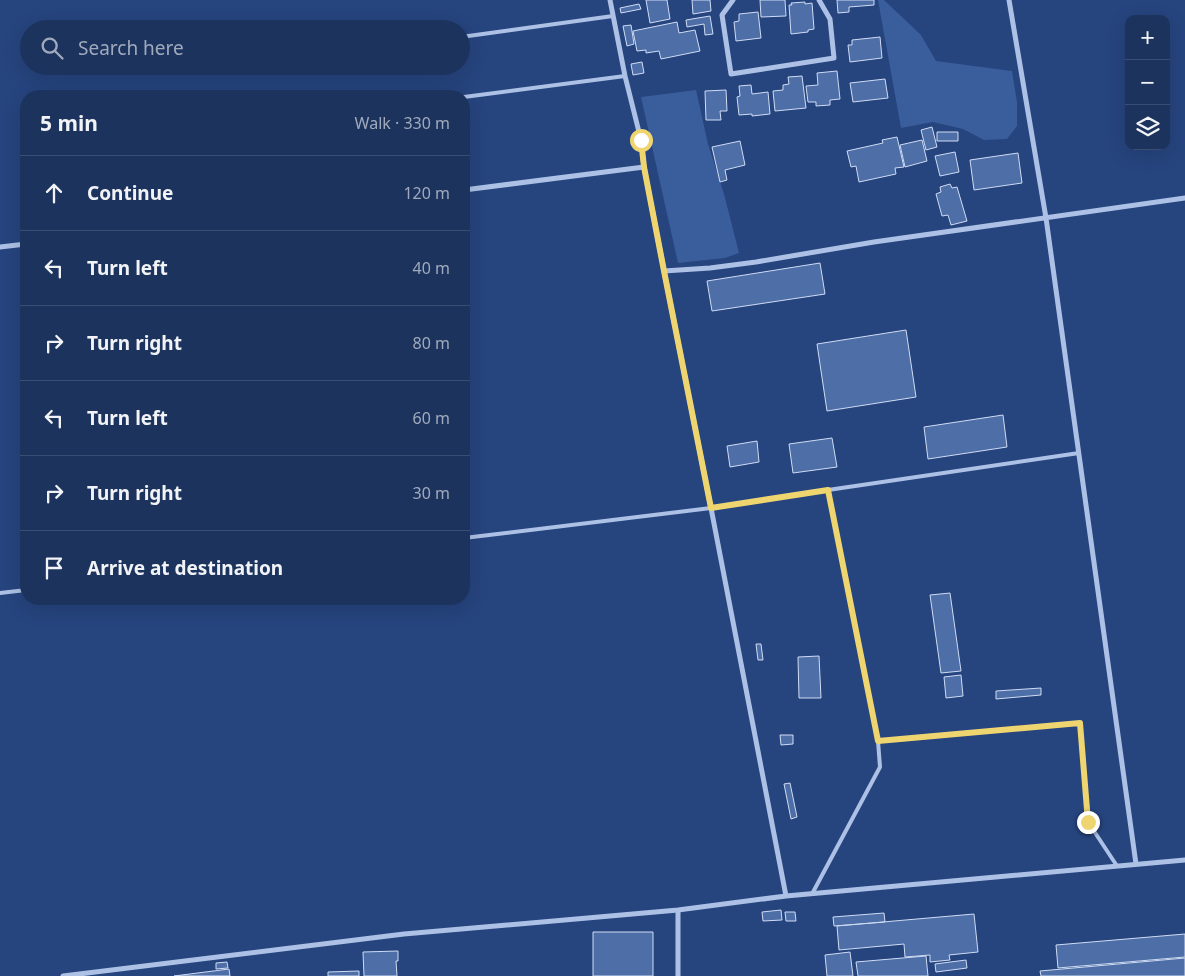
<!DOCTYPE html>
<html lang="en">
<head>
<meta charset="utf-8">
<style>
  :root { --surface:#1c335e; --page:#293f67; --text:#f1f3f6; --muted:#a0aabc; --line:#3a4e73 }
  body { margin:0; font-family:"Noto Sans",sans-serif; background:var(--page); color:var(--text) }
  .controls { position:absolute; right:15px; top:15px; display:grid; overflow:hidden; border-radius:10px; box-shadow:0 5px 20px #0002 }
  .controls button { width:45px; height:45px; display:grid; place-items:center; padding:0; border:0; border-bottom:1px solid var(--line); background:var(--surface); color:var(--text); font:25px sans-serif }
  .stop { position:absolute; width:15px; height:15px; margin:-11px; border:4px solid #efd570; border-radius:50%; background:#fff }
  .stop.end { background:#efd570; border-color:#fff; box-shadow:0 1px 5px #0008 }
  .list { margin:0; padding:0; list-style:none }
  h2 { display:flex; justify-content:space-between; align-items:center; height:65px; margin:0; padding:0 20px; font-size:21px }
  h2 small { font-size:16px; font-weight:400; color:var(--muted) }
  .list li { display:grid; grid-template-columns:32px 1fr auto; gap:15px; align-items:center; box-sizing:border-box; height:75px; padding:0 20px; border-top:1px solid var(--line) }
  .list b { display:block; font-size:19px; white-space:nowrap }
  .list em { font-size:16px; font-style:normal; color:var(--muted) }
  .icon { flex:none; width:28px; height:28px; fill:none; stroke:currentColor; stroke-width:2; stroke-linecap:round; stroke-linejoin:round }
  .map { position:relative; flex:none; width:1185px; height:976px; overflow:hidden }
  .search { position:absolute; background:var(--surface); box-shadow:0 5px 20px #0002; left:20px; top:20px; width:450px; height:55px; display:flex; align-items:center; gap:12px; box-sizing:border-box; padding:0 18px; border-radius:28px; color:var(--muted); font-size:19px }
  .panel { position:absolute; background:var(--surface); box-shadow:0 5px 20px #0002; left:20px; top:90px; width:450px; height:515px; border-radius:20px }
  .map>svg:first-child { display:block }
  .green { fill:#3a5d9c }
  .building { fill:#4e6ea7; stroke:#cfdcf4 }
  .lines { fill:none; stroke-linecap:round; stroke-linejoin:round }
  .service { stroke:#acc1e5; stroke-width:4 }
  .minor { stroke:#acc1e5; stroke-width:5 }
  .route { stroke:#efd570; stroke-width:6 }
</style>
</head>
<body>
<div class="map">
<svg width="1185" height="976" viewBox="0 0 1185 976">
  <rect width="100%" height="100%" fill="#26447e"/>
  <path class="green" d="M 878,0 L 884,0 L 921,35 L 936,61 L 1012,71 L 1017,102 L 1017,126 L 1007,139 L 984,140 L 963,129 L 933,122 L 901,128 Z
    M 696,90 L 708,144 L 724,194 L 739,253 L 725,258 L 678,263 L 641,97 Z"/>
  <path class="building" d="M 646,0 L 667,0 L 670,19 L 650,23 Z
    M 692,0 L 710,0 L 711,11 L 693,14 Z
    M 760,0 L 785,0 L 786,16 L 761,17 Z
    M 837,0 L 874,0 L 874,5 L 849,7 L 849,12 L 838,13 Z
    M 805,2 L 805,4 L 812,3 L 814,29 L 808,30 L 808,32 L 791,34 L 789,5 L 792,5 L 791,3 Z
    M 639,4 L 641,9 L 621,13 L 620,8 Z
    M 758,12 L 761,38 L 736,41 L 734,22 L 739,21 L 739,14 Z
    M 710,16 L 713,34 L 705,35 L 704,24 L 687,27 L 686,20 Z
    M 677,22 L 679,33 L 695,30 L 700,51 L 661,59 L 659,51 L 646,53 L 646,50 L 637,51 L 633,31 Z
    M 631,25 L 634,44 L 627,46 L 623,26 Z
    M 880,37 L 882,58 L 850,62 L 848,45 L 852,45 L 852,40 Z
    M 642,62 L 644,73 L 633,75 L 631,64 Z
    M 837,71 L 840,99 L 830,100 L 830,105 L 816,106 L 816,102 L 808,102 L 806,86 L 818,85 L 817,73 Z
    M 802,76 L 806,108 L 775,111 L 773,91 L 783,90 L 783,85 L 789,84 L 788,77 Z
    M 885,79 L 888,98 L 853,102 L 850,83 Z
    M 751,85 L 752,94 L 768,92 L 770,114 L 752,116 L 752,114 L 739,115 L 737,97 L 740,96 L 739,86 Z
    M 726,90 L 727,111 L 720,111 L 721,120 L 706,120 L 705,91 Z
    M 932,127 L 937,147 L 926,150 L 921,130 Z
    M 937,132 L 958,132 L 958,141 L 937,141 Z
    M 897,137 L 904,167 L 895,168 L 896,174 L 859,182 L 856,166 L 851,167 L 847,151 L 883,143 L 882,140 Z
    M 922,140 L 927,161 L 905,167 L 900,145 Z
    M 740,141 L 745,165 L 725,170 L 727,180 L 720,182 L 712,147 Z
    M 955,152 L 959,172 L 940,176 L 935,156 Z
    M 1018,153 L 1022,183 L 974,190 L 970,160 Z
    M 950,184 L 952,188 L 957,187 L 967,221 L 951,225 L 948,215 L 942,216 L 936,194 L 941,192 L 940,187 Z
    M 820,263 L 825,294 L 712,311 L 707,281 Z
    M 906,330 L 916,397 L 827,411 L 817,344 Z
    M 1003,415 L 1007,447 L 928,459 L 924,427 Z
    M 832,438 L 837,467 L 793,473 L 789,444 Z
    M 757,441 L 759,462 L 730,467 L 727,446 Z
    M 950,593 L 961,671 L 941,673 L 930,595 Z
    M 756,644 L 761,644 L 763,660 L 758,660 Z
    M 819,656 L 821,698 L 799,698 L 798,657 Z
    M 961,675 L 963,696 L 946,698 L 944,677 Z
    M 1041,688 L 1041,695 L 996,699 L 996,691 Z
    M 780,735 L 793,735 L 793,744 L 781,745 Z
    M 790,783 L 797,817 L 791,819 L 784,784 Z
    M 781,910 L 782,920 L 763,921 L 762,912 Z
    M 785,912 L 795,912 L 796,921 L 786,921 Z
    M 884,913 L 885,922 L 834,926 L 833,917 Z
    M 974,914 L 978,952 L 949,955 L 950,960 L 930,962 L 930,955 L 905,957 L 904,944 L 839,950 L 837,926 Z
    M 593,932 L 653,932 L 653,976 L 593,976 Z
    M 1185,934 L 1185,957 L 1058,968 L 1056,945 Z
    M 398,951 L 398,961 L 396,961 L 397,976 L 364,976 L 363,952 Z
    M 850,952 L 853,976 L 827,976 L 825,955 Z
    M 926,956 L 928,976 L 858,976 L 856,962 Z
    M 1185,958 L 1185,976 L 1041,976 L 1040,971 Z
    M 966,960 L 967,968 L 936,972 L 935,964 Z
    M 227,962 L 228,968 L 216,969 L 216,963 Z
    M 229,969 L 230,976 L 174,976 Z
    M 359,971 L 359,976 L 328,976 L 328,972 Z"/>
  <g class="lines">
    <path class="service" d="M 461,37 L 613,16
      M 464,97 L 625,76
      M 464,538 L 711,508 L 828,490
      M 0,593 L 26,590
      M 878,741 L 1080,723 L 1088,822 L 1117,866
      M 812,894 L 880,767 L 878,741 L 828,490 L 1079,453"/>
    <path class="minor" d="M 610,0 L 625,76 L 641,140 L 644,167 L 664,271 L 711,508 L 786,896
      M 733,0 L 722,15 L 731,74 L 834,58 L 830,19 L 819,0
      M 1009,0 L 1046,218 L 1136,864
      M 464,190 L 644,167
      M 0,247 L 26,244
      M 664,271 L 710,268 L 756,262 L 874,242 L 1185,198
      M 63,976 L 404,934 L 678,910 L 786,896 L 1185,860
      M 678,976 L 678,910"/>
  </g>
  <g class="lines">
    <path class="route" d="M 641,140 L 644,167 L 664,271 L 711,508 L 828,490 L 878,741 L 1080,723 L 1088,822"/>
  </g>
</svg>
<div class="controls">
<button>+</button>
<button>−</button>
<button><svg class="icon" aria-label="layers" viewBox="0 0 24 24"><path d="M12 4l9 5-9 5-9-5zM3 14l9 5 9-5"/></svg></button>
</div>
<div class="stop" style="left:641px;top:140px"></div>
<div class="stop end" style="left:1088px;top:822px"></div>
<div class="search"><svg class="icon" aria-label="search" viewBox="0 0 24 24"><circle cx="10" cy="10" r="6"/><path d="M15 15l6 6"/></svg>Search here</div>
<section class="panel">
<h2>5 min<small>Walk · 330 m</small></h2>
<ul class="list">
<li><svg class="icon" aria-label="ahead" viewBox="0 0 24 24"><path d="M12 20V5M6 11l6-6 6 6"/></svg><div><b>Continue</b></div><em>120 m</em></li>
<li><svg class="icon" aria-label="left" viewBox="0 0 24 24"><path d="M17 20v-9H6M10 6l-5 5 5 5"/></svg><div><b>Turn left</b></div><em>40 m</em></li>
<li><svg class="icon" aria-label="right" viewBox="0 0 24 24"><path d="M7 20v-9h11M14 6l5 5-5 5"/></svg><div><b>Turn right</b></div><em>80 m</em></li>
<li><svg class="icon" aria-label="left" viewBox="0 0 24 24"><path d="M17 20v-9H6M10 6l-5 5 5 5"/></svg><div><b>Turn left</b></div><em>60 m</em></li>
<li><svg class="icon" aria-label="right" viewBox="0 0 24 24"><path d="M7 20v-9h11M14 6l5 5-5 5"/></svg><div><b>Turn right</b></div><em>30 m</em></li>
<li><svg class="icon" aria-label="arrive" viewBox="0 0 24 24"><path d="M6 21V4h12l-3 4 3 4H6"/></svg><div><b>Arrive at destination</b></div></li>
</ul>
</section>
</div>
</body>
</html>
